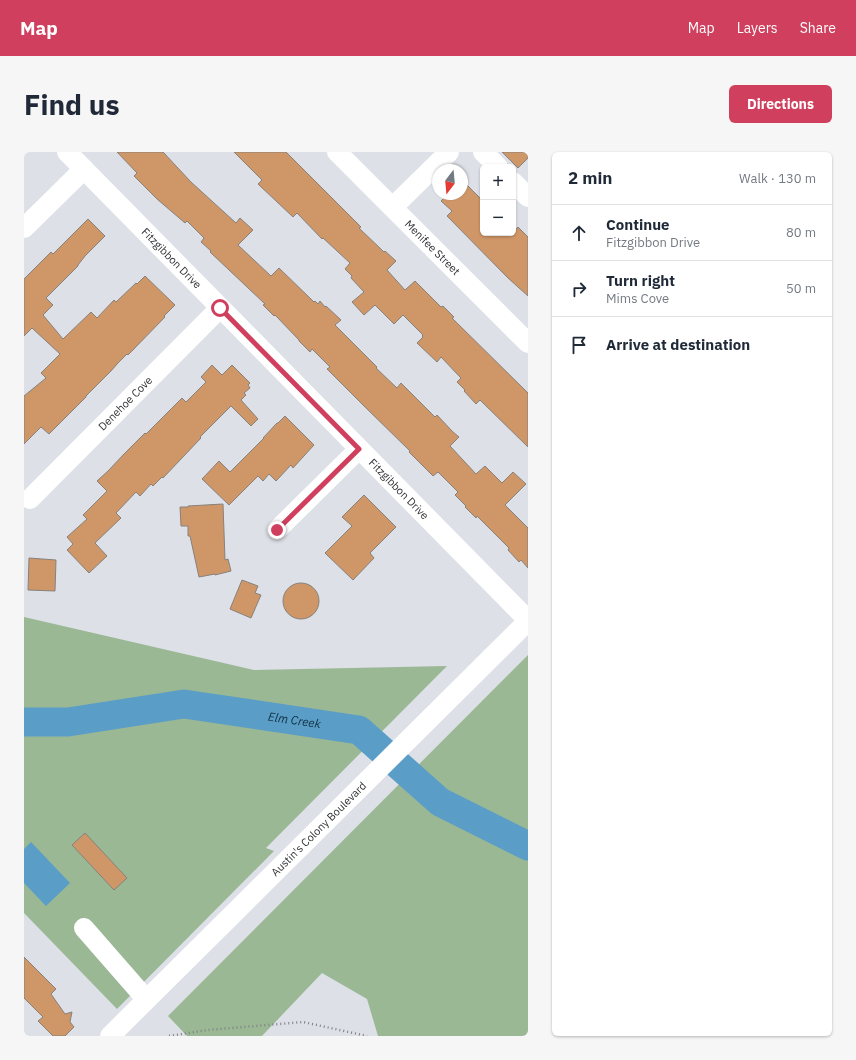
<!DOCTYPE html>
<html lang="en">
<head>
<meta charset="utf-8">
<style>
  :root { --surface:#fff; --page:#f6f6f7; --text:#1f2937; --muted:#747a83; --line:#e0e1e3; --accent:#d0405e }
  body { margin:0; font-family:"IBM Plex Sans",sans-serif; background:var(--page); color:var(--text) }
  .controls { position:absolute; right:12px; top:12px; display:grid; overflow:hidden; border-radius:6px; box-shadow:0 1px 3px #0004 }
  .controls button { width:36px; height:36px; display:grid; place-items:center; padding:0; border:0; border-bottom:1px solid var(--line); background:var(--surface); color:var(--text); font:20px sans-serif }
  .compass { position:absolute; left:408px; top:12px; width:36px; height:36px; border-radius:50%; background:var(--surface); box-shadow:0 1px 3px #0004; rotate:196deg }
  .stop { position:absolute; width:12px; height:12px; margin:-9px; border:3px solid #d0405e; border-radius:50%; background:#fff }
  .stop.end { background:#d0405e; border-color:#fff; box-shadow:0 1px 4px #0008 }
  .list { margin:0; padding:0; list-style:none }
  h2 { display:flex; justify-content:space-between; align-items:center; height:52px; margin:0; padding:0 16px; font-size:17px }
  h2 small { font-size:13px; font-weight:400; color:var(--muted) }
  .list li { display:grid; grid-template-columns:26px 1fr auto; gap:12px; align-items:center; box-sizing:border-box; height:56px; padding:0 16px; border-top:1px solid var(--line) }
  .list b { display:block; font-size:15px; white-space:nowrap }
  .list p { margin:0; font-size:13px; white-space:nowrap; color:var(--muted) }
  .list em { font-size:13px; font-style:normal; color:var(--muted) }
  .icon { flex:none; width:22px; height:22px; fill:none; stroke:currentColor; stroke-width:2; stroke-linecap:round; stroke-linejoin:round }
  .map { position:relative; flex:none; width:504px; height:884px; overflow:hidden; border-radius:6px }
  header { display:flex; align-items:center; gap:24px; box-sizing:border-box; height:56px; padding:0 20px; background:var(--accent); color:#fff }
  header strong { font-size:19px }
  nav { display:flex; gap:22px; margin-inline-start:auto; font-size:14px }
  .intro { display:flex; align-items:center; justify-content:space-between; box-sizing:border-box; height:96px; padding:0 24px }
  h1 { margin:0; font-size:28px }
  .button { padding:10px 18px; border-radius:6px; background:var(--accent); color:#fff; font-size:14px; font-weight:700 }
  main { display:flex; gap:24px; padding:0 24px }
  aside { flex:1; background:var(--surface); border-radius:6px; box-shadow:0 1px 3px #0004 }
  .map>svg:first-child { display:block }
  .green { fill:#9bb895 }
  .water { fill:#5a9dc7 }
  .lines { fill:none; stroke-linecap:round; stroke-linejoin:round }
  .river { stroke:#5a9dc7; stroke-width:29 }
  .building { fill:#cf9768; stroke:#87817c }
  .path { stroke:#7e8085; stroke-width:2.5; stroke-dasharray:1 3; stroke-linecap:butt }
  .minor { stroke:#fff; stroke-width:20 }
  .route { stroke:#d0405e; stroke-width:5 }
  .labels { text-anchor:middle; stroke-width:3; stroke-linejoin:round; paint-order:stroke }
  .street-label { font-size:11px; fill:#2e2f32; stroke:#fff }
  .water-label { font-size:12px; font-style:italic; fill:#113042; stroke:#fff }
</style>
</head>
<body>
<header>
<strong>Map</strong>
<nav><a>Map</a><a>Layers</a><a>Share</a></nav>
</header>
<div class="intro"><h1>Find us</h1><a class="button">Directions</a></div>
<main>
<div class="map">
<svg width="504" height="884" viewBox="0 0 504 884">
  <rect width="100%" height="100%" fill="#dde0e7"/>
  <path class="green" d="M 0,465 L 230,518 L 423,514 L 242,696 L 250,699 L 93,857 L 0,761 Z
    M 504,503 L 504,884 L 354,884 L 343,847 L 298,821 L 238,884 L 163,884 L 144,864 L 467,540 Z"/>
  <path class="water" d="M 7,690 L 46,731 L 22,754 L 0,731 L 0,697 Z"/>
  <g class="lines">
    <path class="river" id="s1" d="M 0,570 L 44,570 L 160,552 L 335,578 L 416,650 L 504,694"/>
  </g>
  <path class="building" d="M 93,0 L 139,0 L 167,30 L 212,71 L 216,66 L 229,78 L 214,93 L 247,124 L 255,116 L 290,150 L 291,149 L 294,152 L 296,149 L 301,155 L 302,154 L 317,168 L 311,173 L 353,215 L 352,216 L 373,236 L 377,231 L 411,265 L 413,263 L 429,280 L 435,285 L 426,294 L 452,322 L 461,314 L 478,331 L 489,320 L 502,332 L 481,353 L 504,376 L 504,416 L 497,408 L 495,410 L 484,398 L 485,396 L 453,364 L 452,366 L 441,355 L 442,354 L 431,343 L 434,340 L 414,320 L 409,324 L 385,300 L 386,299 L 339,253 L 303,217 L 306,215 L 288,197 L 286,200 L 275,189 L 275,188 L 251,163 L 250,164 L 239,153 L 241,152 L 186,100 L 187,99 L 177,90 L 180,86 L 163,69 L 161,71 L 133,47 L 110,24 L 113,21 Z
    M 210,0 L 262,0 L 337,75 L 335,76 L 360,100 L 361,99 L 372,109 L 363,118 L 381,138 L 391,129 L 417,155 L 419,154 L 430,165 L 428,166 L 504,241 L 504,295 L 456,248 L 452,252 L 440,239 L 441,238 L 433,230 L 437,226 L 417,205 L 413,210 L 393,191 L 399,185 L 398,184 L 399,183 L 379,163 L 370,172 L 351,153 L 340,163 L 328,150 L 340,140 L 327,126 L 328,124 L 321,117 L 326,111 L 299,86 L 298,87 L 273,61 L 269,65 L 234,32 L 238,28 Z
    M 478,0 L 504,0 L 504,6 L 494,16 Z
    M 438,28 L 459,49 L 459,81 L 489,81 L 494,75 L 504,85 L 504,144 L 484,126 L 423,64 L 428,59 L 417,49 L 424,42 L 438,42 Z
    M 64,67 L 81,84 L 61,104 L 54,113 L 54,114 L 22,146 L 29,153 L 19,163 L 39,187 L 67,160 L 73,166 L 90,148 L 92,150 L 112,131 L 113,132 L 121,124 L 151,153 L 140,164 L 141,165 L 104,203 L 103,202 L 94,211 L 87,219 L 62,244 L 62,245 L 25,282 L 17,275 L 0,292 L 0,244 L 22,226 L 17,221 L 36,202 L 8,176 L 0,184 L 0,127 L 27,100 L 29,102 Z
    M 188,213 L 198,223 L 208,213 L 226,231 L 224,233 L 226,236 L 220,241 L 222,243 L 217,248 L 234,267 L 227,274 L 207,254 L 176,285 L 177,286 L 139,326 L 138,325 L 129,334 L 127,332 L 116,344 L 112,340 L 92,361 L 97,366 L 71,391 L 83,404 L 65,421 L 43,398 L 49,392 L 43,385 L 63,367 L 59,363 L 83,339 L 73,329 L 84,319 L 100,302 L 121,281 L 122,282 L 158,246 L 162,250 L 182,230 L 177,225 Z
    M 261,264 L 290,293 L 269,316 L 267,313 L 252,329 L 245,322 L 239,329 L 234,324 L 205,353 L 178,327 L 195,309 L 206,320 L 240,286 L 239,286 L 253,271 L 254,271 Z
    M 340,343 L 372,375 L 346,401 L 350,406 L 329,428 L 301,401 L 328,374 L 318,365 Z
    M 199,352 L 201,408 L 204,407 L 207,419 L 191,423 L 191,422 L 175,425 L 166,384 L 164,384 L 164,374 L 157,374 L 156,355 L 164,355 L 164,354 Z
    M 5,406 L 32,408 L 31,439 L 4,438 Z
    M 218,428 L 234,434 L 231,441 L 237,443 L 227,466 L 206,457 Z
    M259 449a18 18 0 1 1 36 0a18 18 0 1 1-36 0Z
    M 61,681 L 103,726 L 90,738 L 48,693 Z
    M 0,805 L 32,837 L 27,842 L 41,862 L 48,860 L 46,870 L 50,875 L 41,884 L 29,884 L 14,869 L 19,865 L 0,846 Z"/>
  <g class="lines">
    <path class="path" d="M 145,884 L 184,878 L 279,870 L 343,884"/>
    <g class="minor">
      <path id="s2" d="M 43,0 L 504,468"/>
      <path id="s3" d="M 313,0 L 504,191"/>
      <path d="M 459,0 L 474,15"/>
      <path d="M 489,30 L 504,45"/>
      <path d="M 369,55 L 425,0"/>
      <path d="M 0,76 L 60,17"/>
      <path id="s4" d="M 6,347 L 196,156"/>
      <path d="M 253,378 L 335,297"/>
      <path d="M 60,776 L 122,847"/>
      <path id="s5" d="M 86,884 L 504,469"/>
    </g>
  </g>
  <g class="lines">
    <path class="route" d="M 196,156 L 335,297 L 253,378"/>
  </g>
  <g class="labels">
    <g class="street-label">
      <text dy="4" stroke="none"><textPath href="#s3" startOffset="135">Menifee Street</textPath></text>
      <text dy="4" stroke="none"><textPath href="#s2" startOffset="149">Fitzgibbon Drive</textPath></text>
      <text dy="4" stroke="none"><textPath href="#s4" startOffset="135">Denehoe Cove</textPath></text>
      <text dy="4" stroke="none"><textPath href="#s2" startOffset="473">Fitzgibbon Drive</textPath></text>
      <text dy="4" stroke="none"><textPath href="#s5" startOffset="294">Austin's Colony Boulevard</textPath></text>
    </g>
    <g class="water-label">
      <text dy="4" stroke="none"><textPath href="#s1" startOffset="273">Elm Creek</textPath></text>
    </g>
  </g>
</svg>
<div class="controls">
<button>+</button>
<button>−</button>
</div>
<svg class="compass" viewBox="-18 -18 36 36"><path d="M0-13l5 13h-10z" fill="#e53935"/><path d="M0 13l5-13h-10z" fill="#747a83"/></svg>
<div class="stop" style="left:196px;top:156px"></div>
<div class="stop end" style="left:253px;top:378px"></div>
</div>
<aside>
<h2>2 min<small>Walk · 130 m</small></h2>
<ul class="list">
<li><svg class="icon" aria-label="ahead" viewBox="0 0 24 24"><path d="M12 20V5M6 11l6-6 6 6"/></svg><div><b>Continue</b><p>Fitzgibbon Drive</p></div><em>80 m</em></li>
<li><svg class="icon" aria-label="right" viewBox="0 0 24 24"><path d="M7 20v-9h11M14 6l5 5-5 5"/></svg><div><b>Turn right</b><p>Mims Cove</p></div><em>50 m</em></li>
<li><svg class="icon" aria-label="arrive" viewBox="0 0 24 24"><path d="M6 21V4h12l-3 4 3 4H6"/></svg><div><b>Arrive at destination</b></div></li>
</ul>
</aside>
</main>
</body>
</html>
